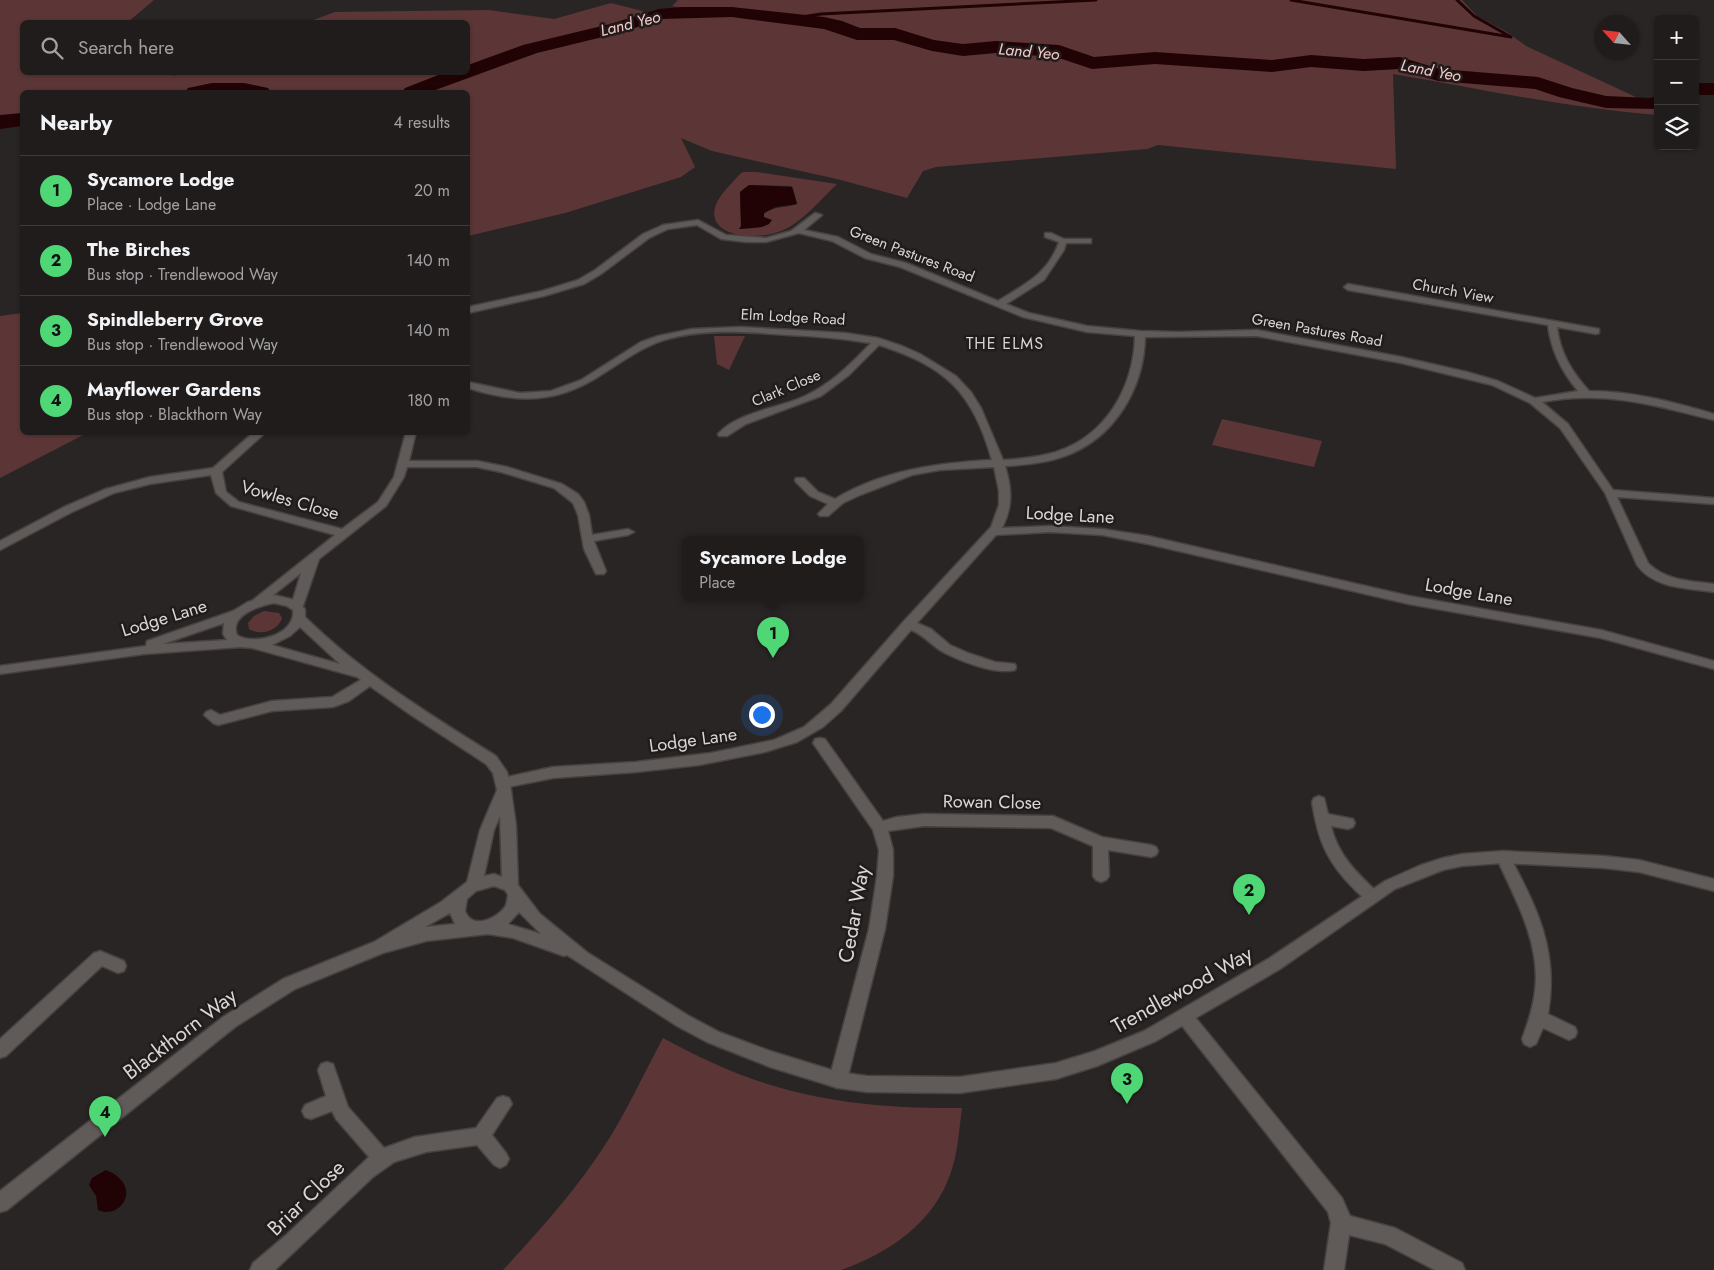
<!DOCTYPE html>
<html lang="en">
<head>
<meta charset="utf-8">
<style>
  :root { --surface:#201c1c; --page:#282525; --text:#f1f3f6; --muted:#a2a1a3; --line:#3d3a3b; --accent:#4fd675 }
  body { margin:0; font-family:Jost,sans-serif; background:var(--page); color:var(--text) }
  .controls { position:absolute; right:15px; top:15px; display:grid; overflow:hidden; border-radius:8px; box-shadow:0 1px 4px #0004 }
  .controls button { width:45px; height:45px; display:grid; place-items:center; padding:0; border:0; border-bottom:1px solid var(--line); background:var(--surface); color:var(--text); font:25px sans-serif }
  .compass { position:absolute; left:1594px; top:15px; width:45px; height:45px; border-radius:50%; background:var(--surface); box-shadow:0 1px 4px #0004; rotate:297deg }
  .you { position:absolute; left:761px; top:714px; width:18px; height:18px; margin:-12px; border:4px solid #fff; border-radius:50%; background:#1a73e8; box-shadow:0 0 0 8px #1a73e833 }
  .badge { display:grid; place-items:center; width:32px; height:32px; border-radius:50%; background:var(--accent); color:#111; font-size:16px; font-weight:700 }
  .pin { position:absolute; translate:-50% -41px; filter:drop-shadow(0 1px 2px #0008) }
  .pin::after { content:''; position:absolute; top:26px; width:18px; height:15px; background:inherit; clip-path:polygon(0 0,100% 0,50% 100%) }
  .popup { position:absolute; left:682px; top:536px; width:182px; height:65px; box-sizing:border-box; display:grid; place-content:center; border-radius:8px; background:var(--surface); filter:drop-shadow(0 1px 4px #0005); font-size:16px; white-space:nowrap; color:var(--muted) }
  .popup b { font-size:19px; color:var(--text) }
  .popup::after { content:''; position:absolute; left:50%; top:100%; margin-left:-10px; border:10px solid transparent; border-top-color:var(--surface) }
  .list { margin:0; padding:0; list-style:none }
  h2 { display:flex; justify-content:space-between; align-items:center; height:65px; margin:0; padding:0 20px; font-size:21px }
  h2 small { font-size:16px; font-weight:400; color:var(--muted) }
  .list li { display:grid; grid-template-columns:32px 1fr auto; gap:15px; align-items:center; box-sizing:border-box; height:70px; padding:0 20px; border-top:1px solid var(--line) }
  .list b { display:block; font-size:19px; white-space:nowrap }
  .list p { margin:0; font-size:16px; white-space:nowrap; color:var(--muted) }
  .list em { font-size:16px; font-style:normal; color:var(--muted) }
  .icon { flex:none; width:28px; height:28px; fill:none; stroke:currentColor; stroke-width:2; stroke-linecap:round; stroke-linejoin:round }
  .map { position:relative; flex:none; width:1714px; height:1270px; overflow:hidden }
  .search { position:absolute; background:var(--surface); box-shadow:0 1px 4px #0004; left:20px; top:20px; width:450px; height:55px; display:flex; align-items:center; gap:12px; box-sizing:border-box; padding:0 18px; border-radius:8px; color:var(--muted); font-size:19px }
  .panel { position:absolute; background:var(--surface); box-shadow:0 1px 4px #0004; left:20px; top:90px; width:450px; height:345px; border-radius:8px }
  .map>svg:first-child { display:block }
  .green { fill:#5c3636; fill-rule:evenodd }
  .water { fill:#210305 }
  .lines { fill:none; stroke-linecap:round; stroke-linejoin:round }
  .stream { stroke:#210305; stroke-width:3 }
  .river { fill:#210305; fill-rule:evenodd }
  .minor-casing { stroke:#464242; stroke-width:3 }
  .tertiary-casing { stroke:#464242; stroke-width:3 }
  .minor { fill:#605a59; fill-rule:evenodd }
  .tertiary { fill:#605a59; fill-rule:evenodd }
  .labels { text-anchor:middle; stroke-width:5; stroke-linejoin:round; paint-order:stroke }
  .far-street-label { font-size:15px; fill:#d9d6d6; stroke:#211c1c }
  .far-water-label { font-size:16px; font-style:italic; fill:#f7cac9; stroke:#211c1c }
  .far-neighbourhood-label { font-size:16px; letter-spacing:1px; fill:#d9d3d2; stroke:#211c1c }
  .street-label { font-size:18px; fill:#d9d6d6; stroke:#211c1c }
  .near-street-label { font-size:21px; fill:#d9d6d6; stroke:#211c1c }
</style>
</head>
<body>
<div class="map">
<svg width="1714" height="1270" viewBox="0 0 1714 1270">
  <rect width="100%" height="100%" fill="#2a2525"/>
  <path class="green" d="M 0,0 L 154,0 L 128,22 L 22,22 L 22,72 L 172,72 L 174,76 L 183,72 L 468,72 L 468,22 L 308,22 L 335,12 L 489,10 L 554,19 L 611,3 L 654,14 L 680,10 L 682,8 L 672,6 L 678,0 L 1462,0 L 1477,16 L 1507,32 L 1526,46 L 1653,105 L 1658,103 L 1658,115 C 1568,108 1481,89 1393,74 L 1396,169 L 1158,145 L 1147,149 L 936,167 L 923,171 L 907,198 L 841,180 L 712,151 L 681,138 L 695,167 L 681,177 L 565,213 L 468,236 L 468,92 L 266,92 C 234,83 217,92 187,92 C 132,94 77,92 22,92 L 22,119 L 0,121 Z
    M 743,172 L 757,172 L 837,184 C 821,199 802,223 781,231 C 744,245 686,230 730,185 C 734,181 738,175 743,172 ZM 749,185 L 791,186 L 793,188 L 797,204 C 784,209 773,205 763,215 L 769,224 L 757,228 L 740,229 L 741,226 L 740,192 Z
    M 22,313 L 22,432 L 87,433 L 0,478 L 0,316 Z
    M 714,336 L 745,336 L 729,370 L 717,364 Z
    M 1222,419 L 1322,441 L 1314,467 L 1212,445 Z
    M 264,611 L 279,613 L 282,618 C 278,631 261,636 249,629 L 248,623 L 254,616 Z
    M 663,1038 C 698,1057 736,1075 774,1086 C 834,1104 900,1109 962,1108 C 959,1129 958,1152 951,1172 C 934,1223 889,1253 841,1270 L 503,1270 C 540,1230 577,1189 607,1142 C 628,1109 644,1073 663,1038 Z"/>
  <path class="water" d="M 749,185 L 792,187 L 797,204 L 776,207 L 764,213 L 764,217 L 772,220 L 769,224 L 762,227 L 739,229 L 741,226 L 740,192 Z
    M 106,1170 C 144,1185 121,1221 98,1210 L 96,1196 L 89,1185 L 92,1178 Z"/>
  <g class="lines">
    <path class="stream" d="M 1291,0 L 1511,37 L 1474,16 L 1457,0
      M 789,19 L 821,14 L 1096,0"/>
    <path class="river" d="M 682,7 L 732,7 L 824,17 L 842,21 L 860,28 L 895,28 L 934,40 L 963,44 L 996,41 L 1059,45 L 1094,57 L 1155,52 L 1272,60 L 1311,55 L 1364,59 L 1400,57 L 1440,69 L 1538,77 L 1572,88 L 1606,96 L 1650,98 L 1658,96 L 1658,109 L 1606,108 L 1559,97 L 1535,89 L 1438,81 L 1399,69 L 1364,71 L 1311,67 L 1272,72 L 1155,64 L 1092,69 L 1056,57 L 996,53 L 963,56 L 932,51 L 894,40 L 857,40 L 824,29 L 732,17 L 661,19 L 623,32 L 537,53 L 430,92 L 402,92 L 405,88 L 446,72 L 468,72 L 468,65 L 523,45 L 610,24 L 659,9 Z
      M 212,83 L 244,83 L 268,88 L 271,92 L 185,92 L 188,88 Z
      M 1695,83 L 1714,83 L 1714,95 L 1695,95 Z
      M 22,113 L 22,126 L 0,129 L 0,115 Z"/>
    <g class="minor-casing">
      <path id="minor" d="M 815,213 L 822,215 L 804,230 L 838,237 L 871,254 L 906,263 L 998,301 C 1025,284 1048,274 1059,242 L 1045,237 L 1045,233 L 1051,233 L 1064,239 L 1091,239 L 1091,243 L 1066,243 L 1064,250 L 1044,280 L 1006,304 L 1029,313 L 1087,326 L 1140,331 L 1179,332 L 1257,330 L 1401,357 L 1467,372 L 1498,381 L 1535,398 L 1578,391 C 1562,372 1551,351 1548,325 L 1348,290 L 1344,287 L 1348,284 L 1599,329 L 1599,333 L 1596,334 L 1557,327 C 1560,353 1572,372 1589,391 C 1632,391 1673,402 1714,414 L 1714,420 C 1654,405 1604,390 1542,402 L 1568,424 L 1613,490 L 1714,498 L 1714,504 L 1617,497 L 1648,563 C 1666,581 1691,581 1714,584 L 1714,592 C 1688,588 1654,589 1637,565 L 1605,493 L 1560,428 L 1530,403 L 1492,385 L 1401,363 L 1257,336 L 1145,337 C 1144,388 1115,438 1065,456 C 1046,463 1025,465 1005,466 C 1012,488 1013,507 1002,528 L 1050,526 L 1102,529 L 1148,536 L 1409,596 L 1601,630 L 1714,661 L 1714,669 L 1601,638 L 1409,604 L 1148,544 L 1102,535 L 1050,532 L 996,535 L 917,623 L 931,629 L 950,645 L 968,653 L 995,662 L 1015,664 L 1016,667 L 1015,670 C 996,675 960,661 943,652 C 931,645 924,635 911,630 L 841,711 L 823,727 L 797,742 L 765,752 L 699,765 L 636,772 L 553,778 L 503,788 L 498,787 L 496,783 L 498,779 L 553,767 L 636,762 L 711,753 L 774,740 L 804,727 L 831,704 L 904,621 L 991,527 L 999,505 L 999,491 L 994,467 L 940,470 L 912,475 L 860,495 L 843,503 L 828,516 L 820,516 L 818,514 L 828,504 L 810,496 L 796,482 L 795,480 L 796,478 L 804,478 L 818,492 L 835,499 C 883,470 938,463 992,460 C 972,392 947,367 879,345 L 849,375 L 821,396 L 746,424 L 727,436 L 719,436 L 718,434 C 737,412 780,408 805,396 C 831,384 851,364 871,343 L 863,342 C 838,338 813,336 788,335 C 747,332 704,328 664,340 C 642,347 623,361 604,373 C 558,404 519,404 468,388 L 468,382 L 520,393 L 551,391 L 581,380 L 641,342 L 658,336 L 692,329 L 740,327 L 845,333 L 878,338 L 902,346 L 920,354 L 956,376 L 971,392 L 981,408 L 1003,460 C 1021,459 1039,457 1056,452 C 1106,436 1134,387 1135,336 L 1087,332 L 1023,317 L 900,267 L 865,258 L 832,241 L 799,233 L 766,242 L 746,242 L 721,239 L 697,225 L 668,229 L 649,238 L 601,274 L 584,284 L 544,296 L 468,313 L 468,307 L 542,291 L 578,280 L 595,270 L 643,234 L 663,225 L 698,220 L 726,235 L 766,238 L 791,231 Z
        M 254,432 L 266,432 L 222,472 L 226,492 L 239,502 L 342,529 L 378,502 L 394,477 L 406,432 L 416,432 L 409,461 L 477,461 L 507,467 L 562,484 L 578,494 L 584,502 L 589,515 L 592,535 L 628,529 L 634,532 L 628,535 L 594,541 L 606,571 L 604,574 L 596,574 L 584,549 L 578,515 L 573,503 L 554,488 L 501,472 L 477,467 L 407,467 L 404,477 L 386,506 L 319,559 L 303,606 L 297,610 L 291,606 L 301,573 L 258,607 L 250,607 L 248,604 L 335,535 L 231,506 L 216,493 L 211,475 L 150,484 L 114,493 L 72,512 L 0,550 L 0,541 L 64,507 L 106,489 L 150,477 L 213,468 Z
        M 369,675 L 374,677 L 375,680 L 374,683 L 349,701 L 333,707 L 272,711 L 218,725 L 213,723 L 204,715 L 206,712 L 211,710 L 220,715 L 272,701 L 332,697 Z
        M 820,738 L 825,739 L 883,821 L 897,817 L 924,814 L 1053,816 L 1102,837 L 1151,845 L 1156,847 L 1158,851 L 1156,855 L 1151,857 L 1108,850 L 1109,876 L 1106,880 L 1101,882 L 1096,880 L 1093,876 L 1093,846 L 1051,828 L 924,826 L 888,831 L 893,850 L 893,876 L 885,929 L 847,1080 L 844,1086 L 838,1088 L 832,1086 L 829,1080 L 869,929 L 877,876 L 879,850 L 873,830 L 813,743 L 815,739 Z
        M 1319,796 L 1324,798 L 1328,814 L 1353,819 L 1355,823 L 1353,827 L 1348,829 L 1331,826 C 1338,855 1356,872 1377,892 L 1380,896 L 1377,900 C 1367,904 1362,896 1355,890 C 1327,862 1318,841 1312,802 L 1314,798 Z
        M 1503,851 L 1508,853 C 1537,908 1559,950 1548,1014 L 1575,1027 L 1577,1032 L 1575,1037 L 1569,1040 L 1543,1028 L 1536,1044 L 1530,1047 L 1524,1044 L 1522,1039 C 1528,1023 1533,1008 1535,991 C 1541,944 1515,898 1496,857 L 1498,853 Z
        M 100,951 L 124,961 L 126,966 L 124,971 L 118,973 L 102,966 L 6,1056 L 0,1058 L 0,1039 L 94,953 Z
        M 1185,1010 L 1191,1012 L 1342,1198 L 1350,1216 L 1395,1228 L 1462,1263 L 1465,1270 L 1435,1270 L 1385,1244 L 1349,1235 L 1344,1270 L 1324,1270 L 1331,1223 L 1328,1212 L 1179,1022 L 1177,1017 L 1179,1012 Z
        M 327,1062 L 333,1064 L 348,1107 L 384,1148 L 415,1137 L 476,1128 L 497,1098 L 503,1096 L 509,1098 L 512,1104 L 492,1135 L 506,1153 L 509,1159 L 506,1165 L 500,1168 L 494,1165 L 477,1145 L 426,1152 L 394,1162 L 373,1177 L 275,1270 L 250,1270 L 253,1263 L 285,1236 L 369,1157 L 336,1119 L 332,1111 L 311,1119 L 305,1117 L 302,1111 L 305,1105 L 326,1096 L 318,1070 L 321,1064 Z"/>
    </g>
    <g class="tertiary-casing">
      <path id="tertiary" d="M 274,595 L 295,600 L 305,609 L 305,617 C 362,673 429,714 496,756 L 507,772 L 510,783 L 516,826 L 518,885 L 540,914 L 588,953 L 689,1016 L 719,1032 L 770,1051 L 838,1072 L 867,1076 L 960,1077 L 1056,1063 L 1095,1051 L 1144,1031 L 1268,959 L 1385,881 L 1421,865 L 1443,858 L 1462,854 L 1503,851 L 1604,856 L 1639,860 L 1714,879 L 1714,891 L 1639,872 L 1604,868 L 1503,863 L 1462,866 L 1443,870 L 1395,889 L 1280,969 L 1156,1041 L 1097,1066 L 1056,1079 L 960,1093 L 867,1092 L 838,1088 L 770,1067 L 707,1042 L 677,1026 L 567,955 L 564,956 L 513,938 L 488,934 L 426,941 L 383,953 L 295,989 L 235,1027 L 7,1210 L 0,1212 L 0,1191 L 223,1017 L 283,979 L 374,942 L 441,902 L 467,882 L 480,830 L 497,790 L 493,773 L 486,764 L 411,715 L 357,677 L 252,648 L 241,647 L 144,654 L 0,674 L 0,666 L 146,646 L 147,641 L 233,611 L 248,602 ZM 274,603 L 287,606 L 293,610 C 296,635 254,646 237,635 C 229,615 259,606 274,603 ZM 224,623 L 223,634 L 227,640 L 163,644 ZM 300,627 L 340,664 L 272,645 L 290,636 ZM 500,816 L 502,877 L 494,874 L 484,876 L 494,830 ZM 494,886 L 505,890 L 508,895 C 507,899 507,904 505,907 C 496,919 472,930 465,911 L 467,899 L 476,891 ZM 519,912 L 541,934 L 508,924 ZM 450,913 L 455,924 L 425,927 Z"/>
    </g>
    <use href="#minor" class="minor"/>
    <use href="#tertiary" class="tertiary"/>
  </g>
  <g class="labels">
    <g class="far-street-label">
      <text transform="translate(912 254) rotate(21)" y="5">Green Pastures Road</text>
      <text transform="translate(1453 291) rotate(10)" y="5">Church View</text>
      <text transform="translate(793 317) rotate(3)" y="5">Elm Lodge Road</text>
      <text transform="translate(1317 330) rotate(10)" y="5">Green Pastures Road</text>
      <text transform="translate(786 388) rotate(-23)" y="5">Clark Close</text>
    </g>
    <g class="far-water-label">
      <text transform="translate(630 23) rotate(-14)" y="6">Land Yeo</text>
      <text transform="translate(1029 51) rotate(5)" y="6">Land Yeo</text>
      <text transform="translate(1431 70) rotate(11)" y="6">Land Yeo</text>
    </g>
    <g class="far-neighbourhood-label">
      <text x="1005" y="349">THE ELMS</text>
    </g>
    <g class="street-label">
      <text transform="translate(290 500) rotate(16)" y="6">Vowles Close</text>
      <text transform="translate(1070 515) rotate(3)" y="6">Lodge Lane</text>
      <text transform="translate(1469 592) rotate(10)" y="6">Lodge Lane</text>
      <text transform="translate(164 618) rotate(-17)" y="6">Lodge Lane</text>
      <text transform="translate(693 740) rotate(-8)" y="6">Lodge Lane</text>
      <text transform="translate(992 802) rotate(1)" y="6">Rowan Close</text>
    </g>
    <g class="near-street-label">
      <text transform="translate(854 914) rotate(-80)" y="7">Cedar Way</text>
      <text transform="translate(1182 990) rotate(-29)" y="7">Trendlewood Way</text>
      <text transform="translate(180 1034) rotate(-37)" y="7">Blackthorn Way</text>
      <text transform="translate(306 1198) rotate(-44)" y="7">Briar Close</text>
    </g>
  </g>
</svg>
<div class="controls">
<button>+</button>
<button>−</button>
<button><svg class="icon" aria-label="layers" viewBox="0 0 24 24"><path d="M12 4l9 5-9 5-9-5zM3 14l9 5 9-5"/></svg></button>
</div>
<svg class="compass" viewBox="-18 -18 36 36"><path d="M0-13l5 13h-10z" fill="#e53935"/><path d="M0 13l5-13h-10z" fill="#a2a1a3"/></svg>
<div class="you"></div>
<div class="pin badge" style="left:773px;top:658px">1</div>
<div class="popup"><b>Sycamore Lodge</b>Place</div>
<div class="pin badge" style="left:1249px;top:915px">2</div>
<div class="pin badge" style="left:1127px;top:1104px">3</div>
<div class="pin badge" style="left:105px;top:1137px">4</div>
<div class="search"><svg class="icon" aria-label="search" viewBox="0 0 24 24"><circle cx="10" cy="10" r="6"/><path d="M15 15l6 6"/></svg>Search here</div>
<section class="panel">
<h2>Nearby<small>4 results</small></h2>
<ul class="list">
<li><span class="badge">1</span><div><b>Sycamore Lodge</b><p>Place · Lodge Lane</p></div><em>20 m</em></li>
<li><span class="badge">2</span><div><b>The Birches</b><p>Bus stop · Trendlewood Way</p></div><em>140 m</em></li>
<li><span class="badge">3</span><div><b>Spindleberry Grove</b><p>Bus stop · Trendlewood Way</p></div><em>140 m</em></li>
<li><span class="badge">4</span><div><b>Mayflower Gardens</b><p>Bus stop · Blackthorn Way</p></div><em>180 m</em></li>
</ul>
</section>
</div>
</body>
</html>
